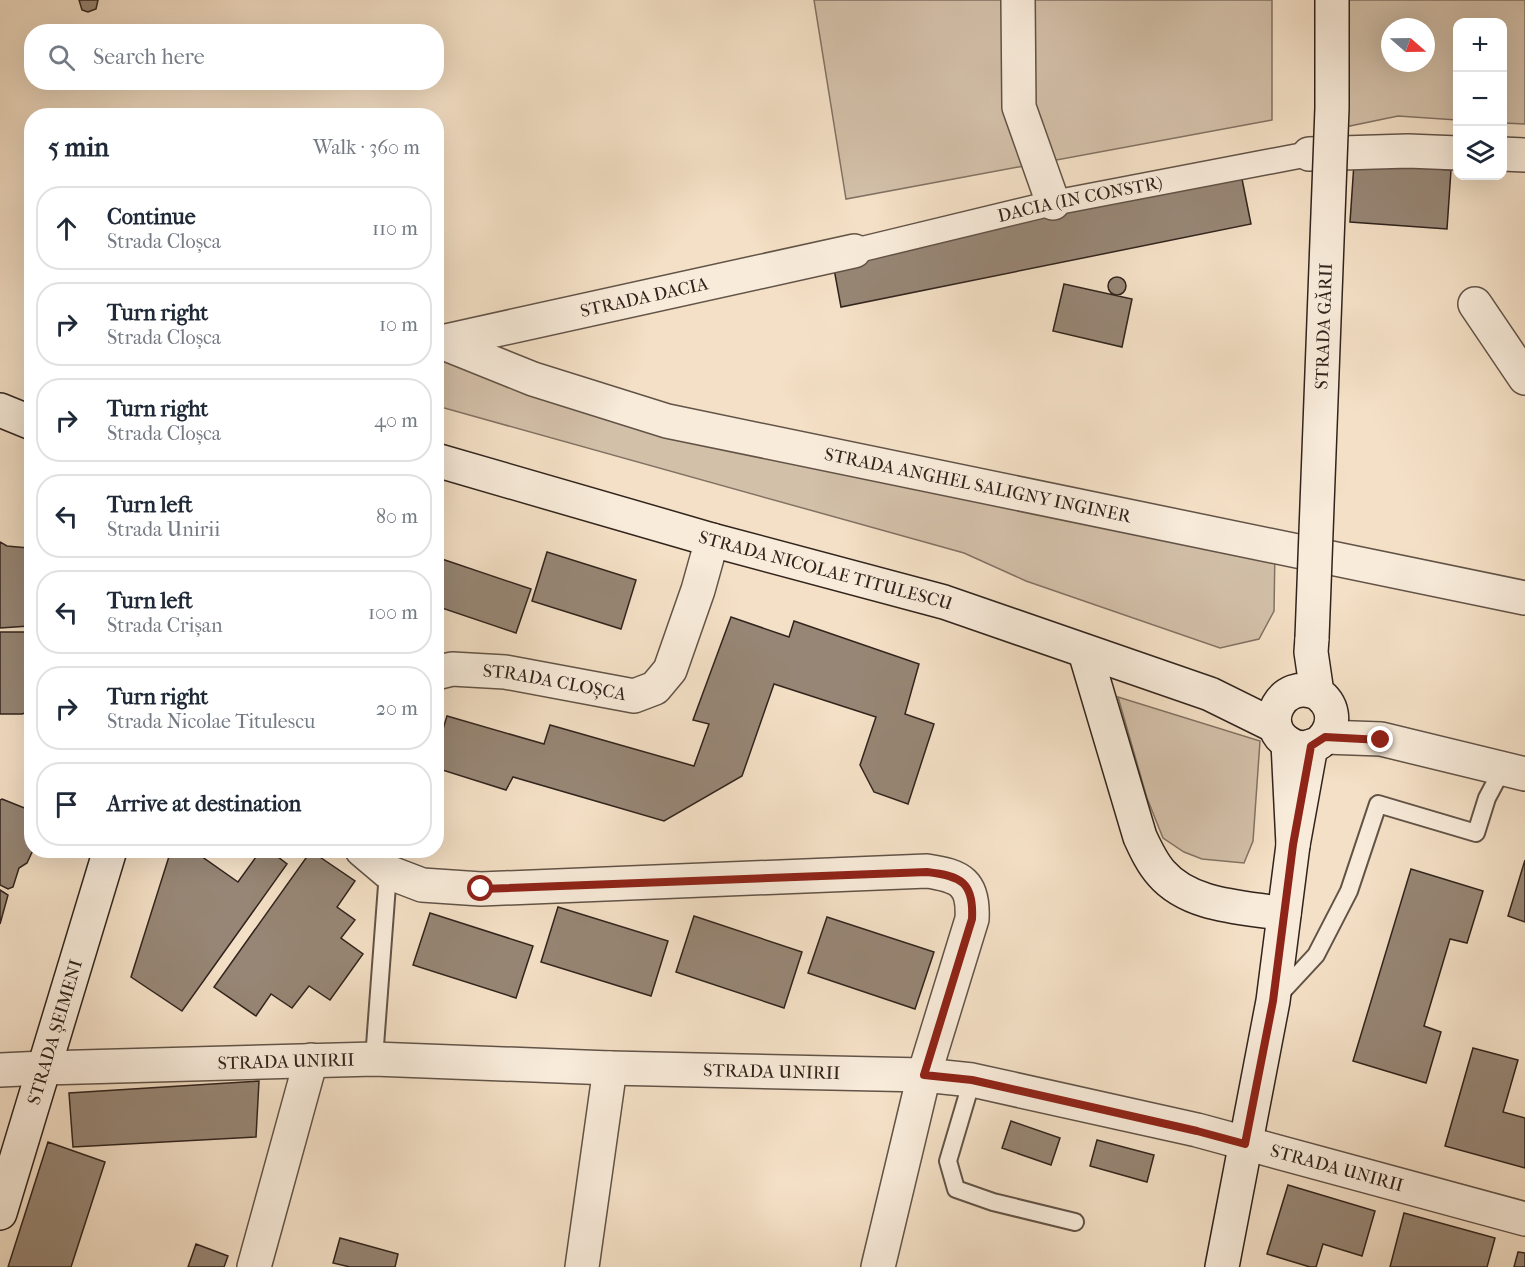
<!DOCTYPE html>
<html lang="en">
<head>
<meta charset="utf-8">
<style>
  :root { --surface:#fff; --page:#f6f6f7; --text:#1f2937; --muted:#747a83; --line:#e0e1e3 }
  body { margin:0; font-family:"IM FELL French Canon",serif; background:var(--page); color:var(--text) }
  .controls { position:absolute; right:18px; top:18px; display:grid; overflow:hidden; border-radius:12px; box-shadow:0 6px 24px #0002 }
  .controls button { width:54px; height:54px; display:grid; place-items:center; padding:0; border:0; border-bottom:2px solid var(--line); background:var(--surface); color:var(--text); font:30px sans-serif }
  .compass { position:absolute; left:1381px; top:18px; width:54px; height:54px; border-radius:50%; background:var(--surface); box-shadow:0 6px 24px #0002; rotate:110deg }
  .stop { position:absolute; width:18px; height:18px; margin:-14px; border:4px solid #8f2418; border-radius:50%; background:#fff }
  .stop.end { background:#8f2418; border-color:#fff; box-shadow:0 2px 6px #0008 }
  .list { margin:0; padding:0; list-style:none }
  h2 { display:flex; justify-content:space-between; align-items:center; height:78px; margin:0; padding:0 24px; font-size:26px }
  h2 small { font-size:20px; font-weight:400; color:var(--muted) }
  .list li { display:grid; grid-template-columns:39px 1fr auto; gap:18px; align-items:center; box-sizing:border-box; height:84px; margin:0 12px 12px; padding:0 12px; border:2px solid var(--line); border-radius:24px }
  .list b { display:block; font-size:22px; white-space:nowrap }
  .list p { margin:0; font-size:20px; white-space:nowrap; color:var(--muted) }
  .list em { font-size:20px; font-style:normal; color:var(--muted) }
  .icon { flex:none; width:33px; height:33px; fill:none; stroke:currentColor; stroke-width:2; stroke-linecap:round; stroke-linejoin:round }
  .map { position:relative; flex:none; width:1525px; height:1267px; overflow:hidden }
  .search { position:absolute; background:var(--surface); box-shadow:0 6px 24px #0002; left:24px; top:24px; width:420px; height:66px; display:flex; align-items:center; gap:15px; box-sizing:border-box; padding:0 21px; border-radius:24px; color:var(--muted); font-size:22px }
  .panel { position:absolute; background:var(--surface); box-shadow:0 6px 24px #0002; left:24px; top:108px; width:420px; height:750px; border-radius:24px }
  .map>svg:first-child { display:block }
  .green { fill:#d3c0a9; stroke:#827263; stroke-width:1.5; fill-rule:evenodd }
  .building { fill:#978675; stroke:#32241d; stroke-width:1.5 }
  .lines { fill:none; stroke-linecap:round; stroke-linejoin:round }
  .service-casing { stroke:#625347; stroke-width:20 }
  .pedestrian-casing { stroke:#625347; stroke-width:27 }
  .minor-casing { stroke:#625347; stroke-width:36 }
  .tertiary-casing { stroke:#625347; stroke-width:36 }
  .secondary-casing { stroke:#32241d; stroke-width:36 }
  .service { stroke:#f8ebda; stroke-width:16 }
  .pedestrian { stroke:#f8ebda; stroke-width:24 }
  .minor { stroke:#f8ebda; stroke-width:33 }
  .tertiary { stroke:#f8ebda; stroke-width:33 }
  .secondary { stroke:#f8ebda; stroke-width:33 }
  .secondary-bridge-casing { stroke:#32241d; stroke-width:36; stroke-linecap:butt }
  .secondary-bridge { stroke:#f8ebda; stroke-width:33 }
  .route { stroke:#8f2418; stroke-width:8 }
  .labels { text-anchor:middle; stroke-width:4.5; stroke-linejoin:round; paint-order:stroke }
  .street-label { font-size:18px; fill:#32241d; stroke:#f8ebda }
</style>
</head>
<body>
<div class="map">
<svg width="1525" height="1267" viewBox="0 0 1525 1267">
  <rect width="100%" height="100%" fill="#f4e0c6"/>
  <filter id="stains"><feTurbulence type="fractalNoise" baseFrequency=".00333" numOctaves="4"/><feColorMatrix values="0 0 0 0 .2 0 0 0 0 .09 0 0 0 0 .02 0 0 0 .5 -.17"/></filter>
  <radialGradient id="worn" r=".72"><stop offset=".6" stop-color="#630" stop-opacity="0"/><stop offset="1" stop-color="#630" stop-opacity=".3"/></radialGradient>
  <path class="green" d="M 814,0 L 1272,0 L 1272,120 L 846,199 Z
    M 1346,0 L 1525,0 L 1525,124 L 1503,123 L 1502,22 L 1458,22 L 1457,120 L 1398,116 L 1345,127 ZM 1390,27 L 1426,27 L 1426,63 L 1390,63 Z
    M 436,350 L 781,437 L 1275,548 L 1274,611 L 1259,639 L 1220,648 L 1026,581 L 964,553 L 437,406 Z
    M 1118,697 L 1260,741 L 1253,841 L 1244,863 L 1202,859 L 1184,852 L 1163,838 L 1147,798 Z"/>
  <path class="building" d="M 79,0 L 98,0 L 96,9 L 88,12 L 82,10 Z
    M 1354,163 L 1451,170 L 1447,229 L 1350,222 Z
    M 1241,174 L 1251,224 L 841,307 L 832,258 Z
    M1108 286a9 9 0 1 1 18 0a9 9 0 1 1-18 0Z
    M 1064,284 L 1132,299 L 1122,347 L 1053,331 Z
    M 0,542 L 7,546 L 28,548 L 28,568 L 32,573 L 29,626 L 0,628 Z
    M 547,552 L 636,580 L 621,629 L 532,601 Z
    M 436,557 L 531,589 L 516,633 L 436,606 Z
    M 731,617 L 789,637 L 794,621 L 919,664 L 905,714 L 934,724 L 908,804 L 874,792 L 860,765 L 876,717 L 774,684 L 742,776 L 664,821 L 513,777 L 506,790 L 436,768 L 436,752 L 447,716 L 544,744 L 550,725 L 694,766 L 709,724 L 693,720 Z
    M 0,632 L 27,632 L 30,634 L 29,648 L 32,652 L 31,711 L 22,714 L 0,714 Z
    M 2,799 L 32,811 L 33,850 L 27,863 L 19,868 L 13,887 L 8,889 L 0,885 L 0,800 Z
    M 171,850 L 198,854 L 238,882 L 261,850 L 269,850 L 287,864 L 182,1011 L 131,977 Z
    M 311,851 L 355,881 L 337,907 L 355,920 L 341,938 L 363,954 L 330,1000 L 309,986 L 292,1008 L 271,994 L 256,1016 L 214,987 Z
    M 1525,860 L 1525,922 L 1508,916 Z
    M 1411,869 L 1483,891 L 1467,943 L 1450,939 L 1424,1026 L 1441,1032 L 1426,1083 L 1353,1061 Z
    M 0,890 L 8,895 L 0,924 Z
    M 558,907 L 668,941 L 651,996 L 541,962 Z
    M 430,913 L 533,946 L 516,998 L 413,965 Z
    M 694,916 L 802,952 L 784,1008 L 676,972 Z
    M 827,917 L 934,952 L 915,1009 L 808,973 Z
    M 1473,1048 L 1518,1060 L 1503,1112 L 1525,1118 L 1525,1168 L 1445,1146 Z
    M 259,1081 L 256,1137 L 73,1147 L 69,1093 Z
    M 1011,1121 L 1060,1138 L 1051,1165 L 1002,1148 Z
    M 1097,1140 L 1154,1155 L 1147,1182 L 1090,1166 Z
    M 48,1142 L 105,1162 L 71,1267 L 8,1267 Z
    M 1288,1185 L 1375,1211 L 1362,1256 L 1323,1244 L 1316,1267 L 1310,1267 L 1267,1254 Z
    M 1404,1213 L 1495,1238 L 1487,1267 L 1390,1267 Z
    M 340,1238 L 398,1254 L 395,1267 L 350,1267 L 333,1263 Z
    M 196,1244 L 228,1256 L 224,1267 L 188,1267 Z
    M 1518,1252 L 1525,1253 L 1525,1267 L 1514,1267 Z"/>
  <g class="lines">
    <g class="service-casing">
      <path id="service" d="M 1278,996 L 1316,955 L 1349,891 L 1378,804 L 1476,833 L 1487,798 L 1503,768
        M 374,1059 L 388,872
        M 972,1080 L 948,1161 L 956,1189 L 993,1202 L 1075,1222"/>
    </g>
    <g class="pedestrian-casing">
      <g id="pedestrian">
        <path id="s1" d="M 854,251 L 1053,203 L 1309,154"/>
      </g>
    </g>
    <g class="minor-casing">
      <g id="minor">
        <path d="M 1018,0 L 1019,107 L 1053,203"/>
        <path d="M 1309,154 L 1408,151 L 1458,153"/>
        <path d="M 1502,154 L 1525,155"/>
        <path d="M 1475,304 L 1525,378"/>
        <path id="s2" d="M 441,342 L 854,251"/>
        <path id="s3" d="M 436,673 L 452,669 L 505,672 L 634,696 L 655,688 L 670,670 L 698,590 L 712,540"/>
        <path d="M 362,850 L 388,872 L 422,885 L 481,889 L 927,871 C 961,876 974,883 972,919 L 924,1075 L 878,1267"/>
        <path d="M 0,1070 L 44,1068"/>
        <path d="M 254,1267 L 311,1060"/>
        <path d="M 582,1267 L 610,1068"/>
      </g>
    </g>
    <g class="tertiary-casing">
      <g id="tertiary">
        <path id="s4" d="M 436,343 L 441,342 L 533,379 L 667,421 L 1525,598"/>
        <path d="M 1325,737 L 1381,739 L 1525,774"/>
        <path id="s5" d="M 44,1068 L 374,1059 L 610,1068 L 924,1075 L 972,1080 L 1197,1130 L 1525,1219"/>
      </g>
    </g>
    <g class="secondary-casing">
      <g id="secondary">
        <path d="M 0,410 L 32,423"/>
        <path id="s6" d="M 436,460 L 712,540 L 944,602 L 1210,694 L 1275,726"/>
        <path d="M 1312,638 L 1311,652 L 1317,693 C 1351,716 1319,763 1288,743 C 1258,724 1282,678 1317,693"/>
        <path d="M 1085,652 L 1140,837 C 1146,850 1152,863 1161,873 C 1190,907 1244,907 1284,914"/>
        <path d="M 1288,743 L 1293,845 L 1311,746"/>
        <path id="s7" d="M 0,1213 L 110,850"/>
        <path d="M 1222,1267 L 1273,1001 L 1293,845"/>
      </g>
    </g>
    <use href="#service" class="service"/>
    <use href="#pedestrian" class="pedestrian"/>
    <use href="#minor" class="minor"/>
    <use href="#tertiary" class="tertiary"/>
    <use href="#secondary" class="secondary"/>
    <g class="secondary-bridge-casing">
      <g id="secondary-bridge">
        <path id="s8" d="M 1312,638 L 1332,108 L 1332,0"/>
      </g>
    </g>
    <use href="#secondary-bridge" class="secondary-bridge"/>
  </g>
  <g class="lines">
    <path class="route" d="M 481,889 L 927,872 C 961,876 974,882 972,919 L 924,1075 L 972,1080 L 1197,1131 L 1245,1144 L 1273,1001 L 1293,845 L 1311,746 L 1325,737 L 1381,740"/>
  </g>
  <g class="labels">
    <g class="street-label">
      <text dy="6" stroke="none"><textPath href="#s1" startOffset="232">DACIA (IN CONSTR)</textPath></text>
      <text dy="6" stroke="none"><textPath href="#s2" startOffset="208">STRADA DACIA</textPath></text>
      <text dy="6" stroke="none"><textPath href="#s8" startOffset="312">STRADA GĂRII</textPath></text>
      <text dy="6" stroke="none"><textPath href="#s4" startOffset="562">STRADA ANGHEL SALIGNY INGINER</textPath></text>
      <text dy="6" stroke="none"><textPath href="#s6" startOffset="405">STRADA NICOLAE TITULESCU</textPath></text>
      <text dy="6" stroke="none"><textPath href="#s3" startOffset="120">STRADA CLOȘCA</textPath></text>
      <text dy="6" stroke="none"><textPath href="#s7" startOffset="189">STRADA ȘEIMENI</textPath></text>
      <text dy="6" stroke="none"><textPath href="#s5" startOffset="242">STRADA UNIRII</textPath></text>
      <text dy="6" stroke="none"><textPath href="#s5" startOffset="728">STRADA UNIRII</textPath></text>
      <text dy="6" stroke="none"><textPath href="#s5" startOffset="1304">STRADA UNIRII</textPath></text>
    </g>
  </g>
  <rect width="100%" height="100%" filter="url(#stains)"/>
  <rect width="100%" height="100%" fill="url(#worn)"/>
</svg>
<div class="controls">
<button>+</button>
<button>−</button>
<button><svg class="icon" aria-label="layers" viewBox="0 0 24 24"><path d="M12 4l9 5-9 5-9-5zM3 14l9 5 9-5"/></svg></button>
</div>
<svg class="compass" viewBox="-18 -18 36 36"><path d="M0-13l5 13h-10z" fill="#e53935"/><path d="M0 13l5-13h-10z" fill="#747a83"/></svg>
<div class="stop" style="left:481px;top:889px"></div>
<div class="stop end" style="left:1381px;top:740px"></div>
<div class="search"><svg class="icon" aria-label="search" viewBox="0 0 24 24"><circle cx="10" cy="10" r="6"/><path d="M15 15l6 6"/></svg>Search here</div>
<section class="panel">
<h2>5 min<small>Walk · 360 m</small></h2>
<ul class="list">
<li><svg class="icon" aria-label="ahead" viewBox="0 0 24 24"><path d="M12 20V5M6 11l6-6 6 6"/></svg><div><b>Continue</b><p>Strada Cloșca</p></div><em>110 m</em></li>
<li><svg class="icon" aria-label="right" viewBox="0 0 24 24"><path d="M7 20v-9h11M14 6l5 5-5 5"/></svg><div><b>Turn right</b><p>Strada Cloșca</p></div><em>10 m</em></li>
<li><svg class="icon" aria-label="right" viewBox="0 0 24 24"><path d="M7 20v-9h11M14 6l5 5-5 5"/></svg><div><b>Turn right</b><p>Strada Cloșca</p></div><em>40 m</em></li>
<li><svg class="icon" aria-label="left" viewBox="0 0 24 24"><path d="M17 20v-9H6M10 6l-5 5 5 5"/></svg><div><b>Turn left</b><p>Strada Unirii</p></div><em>80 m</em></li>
<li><svg class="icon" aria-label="left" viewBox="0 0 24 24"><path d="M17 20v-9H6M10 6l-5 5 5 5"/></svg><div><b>Turn left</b><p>Strada Crișan</p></div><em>100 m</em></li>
<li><svg class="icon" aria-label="right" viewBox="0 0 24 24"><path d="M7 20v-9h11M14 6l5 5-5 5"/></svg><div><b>Turn right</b><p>Strada Nicolae Titulescu</p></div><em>20 m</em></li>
<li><svg class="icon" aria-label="arrive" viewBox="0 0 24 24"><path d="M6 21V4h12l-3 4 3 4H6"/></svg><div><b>Arrive at destination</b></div></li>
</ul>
</section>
</div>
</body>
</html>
